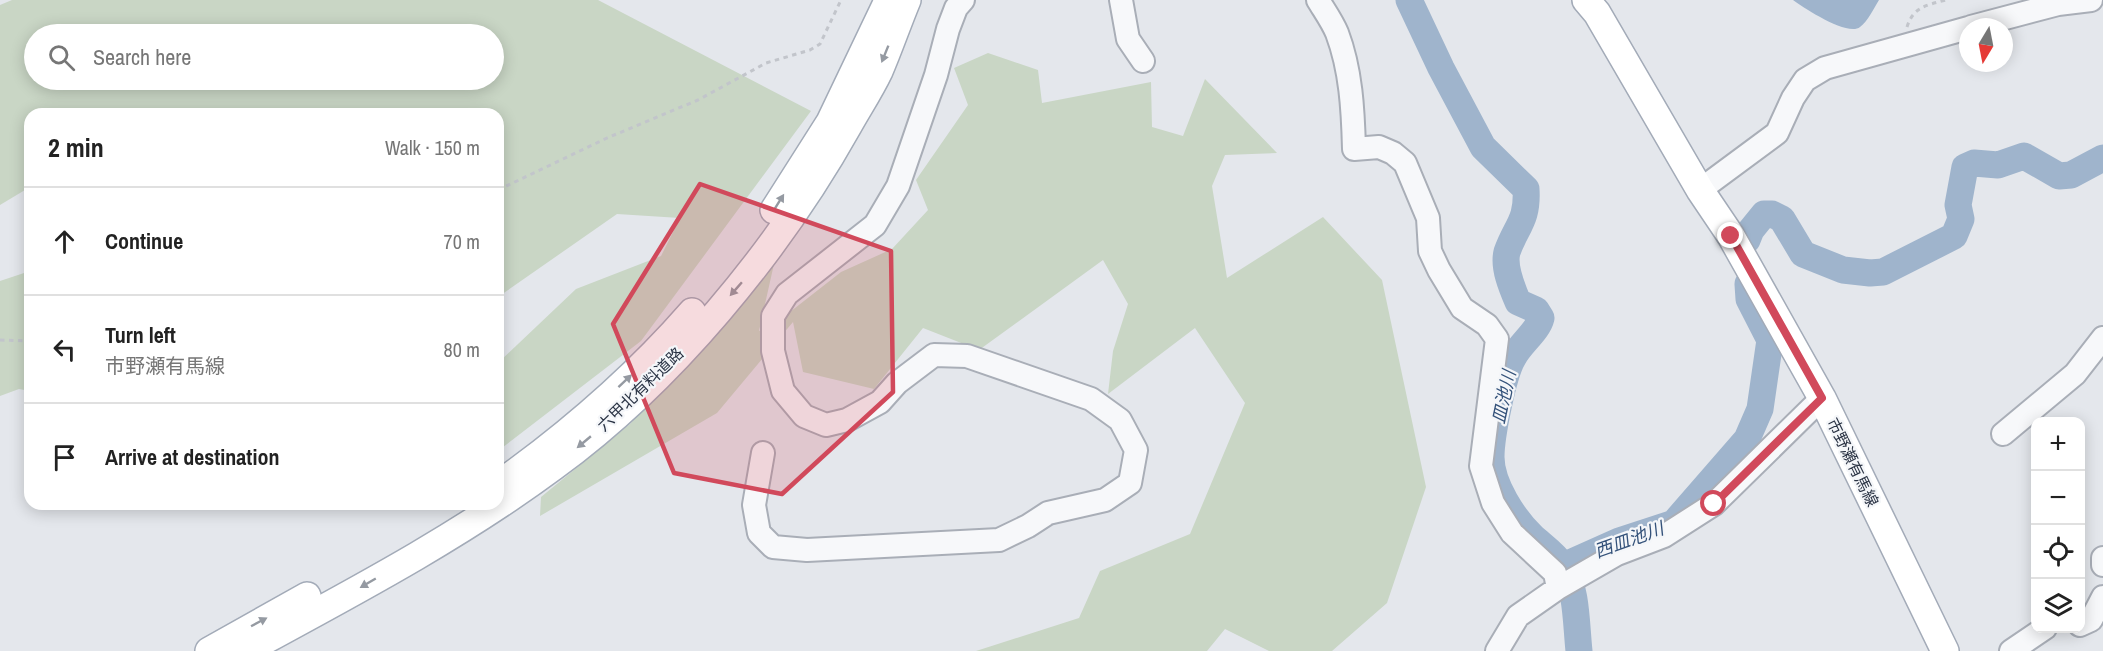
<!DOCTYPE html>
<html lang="en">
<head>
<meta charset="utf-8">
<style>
  :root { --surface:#fff; --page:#f6f6f6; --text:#222; --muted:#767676; --line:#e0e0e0 }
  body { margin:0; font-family:"Archivo Narrow","Noto Sans JP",sans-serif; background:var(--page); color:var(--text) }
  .controls { position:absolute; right:18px; bottom:18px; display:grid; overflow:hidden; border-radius:12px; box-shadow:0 3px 15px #0003 }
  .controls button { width:54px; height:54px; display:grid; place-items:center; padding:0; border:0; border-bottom:2px solid var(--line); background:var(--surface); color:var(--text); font:30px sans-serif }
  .compass { position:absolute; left:1959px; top:18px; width:54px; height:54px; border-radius:50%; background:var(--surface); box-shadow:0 3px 15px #0003; rotate:190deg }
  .stop { position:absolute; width:18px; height:18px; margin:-14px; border:4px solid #d1495b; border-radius:50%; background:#fff }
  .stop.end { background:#d1495b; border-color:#fff; box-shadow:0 2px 6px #0008 }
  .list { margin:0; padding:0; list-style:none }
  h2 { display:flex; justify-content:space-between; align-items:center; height:78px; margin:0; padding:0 24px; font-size:26px }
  h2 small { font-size:20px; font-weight:400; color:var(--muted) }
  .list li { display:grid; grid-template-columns:39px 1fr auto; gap:18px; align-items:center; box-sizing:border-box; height:108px; padding:0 24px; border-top:2px solid var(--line) }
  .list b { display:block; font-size:22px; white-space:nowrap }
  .list p { margin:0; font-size:20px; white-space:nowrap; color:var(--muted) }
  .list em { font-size:20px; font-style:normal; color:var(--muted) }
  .icon { flex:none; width:33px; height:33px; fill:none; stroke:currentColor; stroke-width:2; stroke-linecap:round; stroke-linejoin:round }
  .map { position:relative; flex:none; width:2103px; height:651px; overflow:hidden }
  .search { position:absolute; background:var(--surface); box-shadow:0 3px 15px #0003; left:24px; top:24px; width:480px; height:66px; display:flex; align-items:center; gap:15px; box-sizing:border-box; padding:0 21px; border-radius:33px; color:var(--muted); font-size:22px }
  .panel { position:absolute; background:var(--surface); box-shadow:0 3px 15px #0003; left:24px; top:108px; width:480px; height:402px; border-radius:18px }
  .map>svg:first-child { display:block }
  .green { fill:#c9d6c5; fill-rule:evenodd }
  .water { fill:#9fb4cc }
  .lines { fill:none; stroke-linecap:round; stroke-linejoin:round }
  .river { stroke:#9fb4cc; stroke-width:27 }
  .minor-casing { stroke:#a9aeb7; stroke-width:26 }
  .major-casing { stroke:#a3abb8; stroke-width:30 }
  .path { stroke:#c2c5cb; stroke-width:3; stroke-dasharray:4.5 4.5; stroke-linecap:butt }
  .minor { stroke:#f7f8fa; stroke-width:22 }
  .major { stroke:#fff; stroke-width:27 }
  .oneway { fill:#959aa2 }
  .route { stroke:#d1495b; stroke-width:8 }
  .marked { fill:#d1495b; fill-opacity:0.2; stroke:#d1495b; stroke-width:4.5; stroke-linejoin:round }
  .labels { text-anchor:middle; stroke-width:4.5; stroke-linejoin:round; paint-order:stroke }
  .street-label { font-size:16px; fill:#2b3445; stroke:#f4f6f9 }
  .water-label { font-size:18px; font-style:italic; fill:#34527a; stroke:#f4f6f9 }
</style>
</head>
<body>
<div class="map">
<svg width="2103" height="651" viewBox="0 0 2103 651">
  <rect width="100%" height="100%" fill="#e4e7ec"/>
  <path class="green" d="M 12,0 L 598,0 L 811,111 L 641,341 L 498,451 L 498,363 L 576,289 L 661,256 L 680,218 L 617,214 L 498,297 L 498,114 L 30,114 L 30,187 L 0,205 L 0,5 ZM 34,34 L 494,34 L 494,80 L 34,80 Z
    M 988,53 L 1038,70 L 1042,103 L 1151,82 L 1152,127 L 1183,136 L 1205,79 L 1277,153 L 1225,155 L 1212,186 L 1227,278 L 1323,217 L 1382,280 L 1426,487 L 1387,603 L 1332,651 L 1269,651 L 1225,629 L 1207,651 L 976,651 L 1079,618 L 1100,571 L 1190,534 L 1245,403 L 1195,328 L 1108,394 L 1113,351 L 1128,304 L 1103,260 L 979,350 L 923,328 L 874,389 L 803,372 L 793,322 L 717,413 L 540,516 L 541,497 L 630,424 L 774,264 L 759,331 L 781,319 L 841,272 L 892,249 L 928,210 L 916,180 L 968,105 L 954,68 Z
    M 30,271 L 30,391 L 19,389 L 0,396 L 0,281 Z"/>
  <path class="water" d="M 1793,0 L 1879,0 C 1874,8 1868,21 1860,27 C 1848,37 1804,8 1793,0 Z"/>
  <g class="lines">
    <path class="river" d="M 1409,0 L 1441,68 L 1483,147 L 1526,189 C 1528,221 1516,226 1507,252 C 1503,267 1512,288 1518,302 L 1536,310 L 1541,318 C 1538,331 1520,344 1513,358 C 1503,375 1491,437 1491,457 C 1491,484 1514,519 1533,537 C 1543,546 1555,554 1563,566 C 1577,590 1576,623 1579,651
      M 1747,240 L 1751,230 L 1764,214 L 1772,214 L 1782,219 L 1803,254 L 1843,270 L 1870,273 L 1883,272 L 1954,236 L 1961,219 L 1958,205 L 1965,167 L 1974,163 L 1998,165 L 2024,156 L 2059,176 L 2071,175 L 2103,158
      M 1563,566 L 1619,541 L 1674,523 L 1747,439 L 1760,409 L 1770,340 L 1749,299 L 1748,284"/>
    <g class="minor-casing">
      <path id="minor" d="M 1121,0 L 1128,39 L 1143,61
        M 1318,0 C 1324,10 1332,21 1337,33 C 1351,70 1353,110 1354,149 L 1379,147 L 1393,153 L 1405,163 L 1428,218 L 1430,251 L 1439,270 L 1462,308 L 1487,325 L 1497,339 L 1481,466 L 1493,503 L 1512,533 L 1555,573 L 1558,588
        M 1971,27 L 2058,4 L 2091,0
        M 1700,190 L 1777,133 L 1793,98 L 1805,80 L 1825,68 L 1968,28
        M 2003,434 L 2075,374 L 2103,338
        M 763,453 L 754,505 L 759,533 L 773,547 L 807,550 L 999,540 L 1028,526 L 1048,513 L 1105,500 L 1130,483 L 1136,450 L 1120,420 L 1091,399 L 967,356 L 934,355 L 897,383 L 880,402 L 847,420 L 826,425 L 804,416 L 783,391 L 773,351 L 773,316 L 787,294 L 875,225 L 898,186 L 936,75 L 948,29 L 956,8 L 963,0
        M 2103,558 L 2103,565
        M 2080,625 L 2091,620 L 2103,597
        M 1497,651 L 1518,616 L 1558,588 L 1617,554 L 1664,536 L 1714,504 L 1822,398
        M 2011,651 L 2045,628"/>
    </g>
    <g class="major-casing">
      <path id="major" d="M 1586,0 L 1597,13 L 1700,190 L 1731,236 L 1822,398 L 1945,651
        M 774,210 L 830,122 L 885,7
        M 509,477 C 575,429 638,374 692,312
        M 209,651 L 307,596
        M 245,651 C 350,594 457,538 553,467 C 670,382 778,251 848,126 C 858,108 870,90 879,71 C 889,48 897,24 907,0"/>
    </g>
    <path class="path" d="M 1907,27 C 1913,7 1927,5 1946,0
      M 498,190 L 607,138 L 698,100 L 766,63 L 810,50 L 820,44 L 841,0
      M 0,340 L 30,341"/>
    <use href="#minor" class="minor"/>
    <use href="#major" class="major"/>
  </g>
  <defs><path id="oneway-solid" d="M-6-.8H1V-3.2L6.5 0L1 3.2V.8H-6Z" transform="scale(1.5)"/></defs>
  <g class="oneway">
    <use href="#oneway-solid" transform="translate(885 54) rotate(112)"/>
    <use href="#oneway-solid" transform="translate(779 202) rotate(-58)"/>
    <use href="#oneway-solid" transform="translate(736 289) rotate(131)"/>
    <use href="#oneway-solid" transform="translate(625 381) rotate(-43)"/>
    <use href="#oneway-solid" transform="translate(584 442) rotate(140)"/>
    <use href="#oneway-solid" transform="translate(368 583) rotate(150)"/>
    <use href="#oneway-solid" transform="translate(259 622) rotate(-28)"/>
  </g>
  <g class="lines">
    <path class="route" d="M 1714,504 L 1822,398 L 1731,236"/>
  </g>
  <path class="marked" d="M 700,184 L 891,251 L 893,392 L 782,494 L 674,473 L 613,324 Z"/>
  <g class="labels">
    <g class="street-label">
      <text transform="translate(640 389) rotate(-44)" y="6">六甲北有料道路</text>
      <text transform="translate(1853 462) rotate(64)" y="6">市野瀬有馬線</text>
    </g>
    <g class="water-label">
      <text transform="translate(1504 397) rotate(-78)" y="6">皿池川</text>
      <text transform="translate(1629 540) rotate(-20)" y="6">西皿池川</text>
    </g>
  </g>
</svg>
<div class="controls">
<button>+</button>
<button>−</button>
<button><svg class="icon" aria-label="locate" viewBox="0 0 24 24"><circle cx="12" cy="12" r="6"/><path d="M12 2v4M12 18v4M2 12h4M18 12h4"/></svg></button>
<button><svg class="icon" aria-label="layers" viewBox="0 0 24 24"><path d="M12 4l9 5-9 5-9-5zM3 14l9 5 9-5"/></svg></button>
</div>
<svg class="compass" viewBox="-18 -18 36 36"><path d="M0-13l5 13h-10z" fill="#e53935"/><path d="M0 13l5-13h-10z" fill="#767676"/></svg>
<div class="stop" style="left:1714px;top:504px"></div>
<div class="stop end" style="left:1731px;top:236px"></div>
<div class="search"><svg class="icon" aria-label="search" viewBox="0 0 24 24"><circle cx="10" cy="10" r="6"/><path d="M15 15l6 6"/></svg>Search here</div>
<section class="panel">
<h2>2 min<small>Walk · 150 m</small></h2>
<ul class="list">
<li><svg class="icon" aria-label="ahead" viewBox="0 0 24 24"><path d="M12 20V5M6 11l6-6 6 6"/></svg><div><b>Continue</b></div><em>70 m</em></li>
<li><svg class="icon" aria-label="left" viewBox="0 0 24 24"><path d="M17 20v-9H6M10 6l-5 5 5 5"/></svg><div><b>Turn left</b><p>市野瀬有馬線</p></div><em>80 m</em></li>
<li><svg class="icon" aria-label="arrive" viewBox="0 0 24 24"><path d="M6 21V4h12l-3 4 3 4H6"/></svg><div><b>Arrive at destination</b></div></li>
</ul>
</section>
</div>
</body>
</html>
